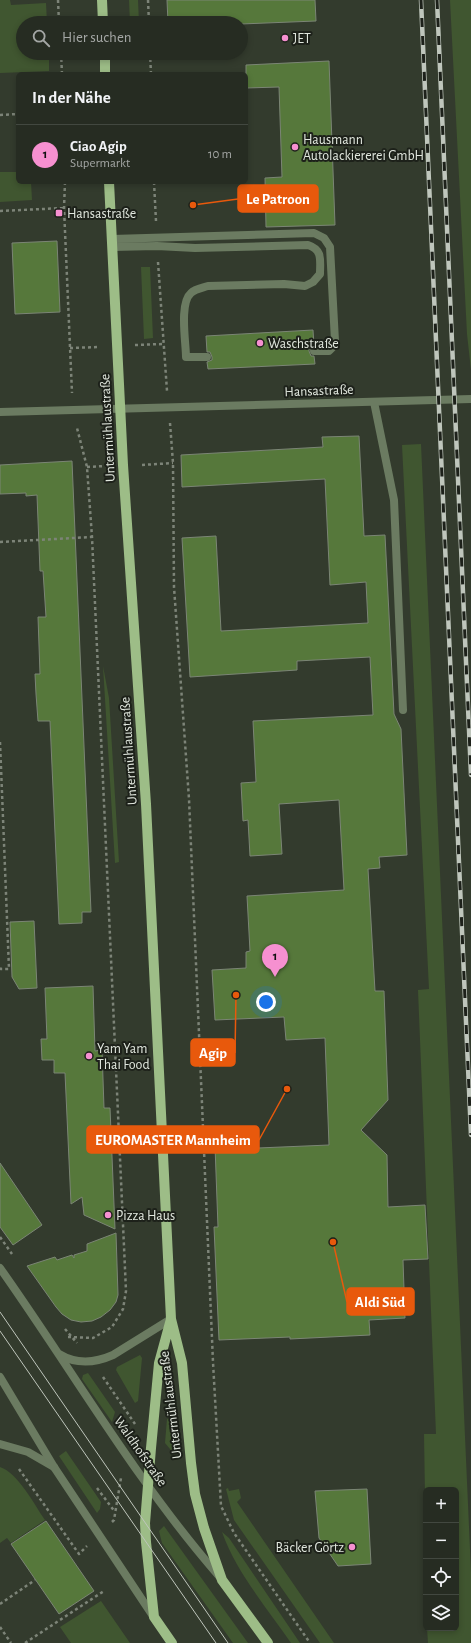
<!DOCTYPE html>
<html lang="de">
<head>
<meta charset="utf-8">
<style>
  :root { --surface:#262c22; --page:#32382f; --text:#f1f3f6; --muted:#a4a7a5; --line:#424840; --accent:#f690d0 }
  body { margin:0; font-family:"Alegreya Sans",sans-serif; background:var(--page); color:var(--text) }
  .controls { position:absolute; right:12px; bottom:12px; display:grid; overflow:hidden; border-radius:6px; box-shadow:0 2px 6px #0003 }
  .controls button { width:36px; height:36px; display:grid; place-items:center; padding:0; border:0; border-bottom:1px solid var(--line); background:var(--surface); color:var(--text); font:20px sans-serif }
  .you { position:absolute; left:266px; top:1002px; width:14px; height:14px; margin:-10px; border:3px solid #fff; border-radius:50%; background:#1a73e8; box-shadow:0 0 0 6px #1a73e833 }
  .badge { display:grid; place-items:center; width:26px; height:26px; border-radius:50%; background:var(--accent); color:#111; font-size:13px; font-weight:700 }
  .pin { position:absolute; translate:-50% -33px; filter:drop-shadow(0 1px 2px #0008) }
  .pin::after { content:''; position:absolute; top:21px; width:14px; height:12px; background:inherit; clip-path:polygon(0 0,100% 0,50% 100%) }
  .list { margin:0; padding:0; list-style:none }
  h2 { display:flex; justify-content:space-between; align-items:center; height:52px; margin:0; padding:0 16px; font-size:17px }
  h2 small { font-size:13px; font-weight:400; color:var(--muted) }
  .list li { display:grid; grid-template-columns:26px 1fr auto; gap:12px; align-items:center; box-sizing:border-box; height:60px; padding:0 16px; border-top:1px solid var(--line) }
  .list b { display:block; font-size:15px; white-space:nowrap }
  .list p { margin:0; font-size:13px; white-space:nowrap; color:var(--muted) }
  .list em { font-size:13px; font-style:normal; color:var(--muted) }
  .icon { flex:none; width:22px; height:22px; fill:none; stroke:currentColor; stroke-width:2; stroke-linecap:round; stroke-linejoin:round }
  .map { position:relative; flex:none; width:471px; height:1643px; overflow:hidden }
  .search { position:absolute; background:var(--surface); box-shadow:0 2px 6px #0003; left:16px; top:16px; width:232px; height:44px; display:flex; align-items:center; gap:10px; box-sizing:border-box; padding:0 14px; border-radius:22px; color:var(--muted); font-size:15px }
  .panel { position:absolute; background:var(--surface); box-shadow:0 2px 6px #0003; left:16px; top:72px; width:232px; height:112px; border-radius:6px }
  .map>svg:first-child { display:block }
  .green { fill:#405630 }
  .building { fill:#56783b; stroke:#7b8575 }
  .lines { fill:none; stroke-linecap:round; stroke-linejoin:round }
  .path { stroke:#7d8478; stroke-width:2.5; stroke-dasharray:3 3; stroke-linecap:butt }
  .service { stroke:#6b7b61; stroke-width:8 }
  .minor { stroke:#6b7b61; stroke-width:8 }
  .tertiary { stroke:#6b7b61; stroke-width:8 }
  .primary { stroke:#9dbd87; stroke-width:10 }
  .tram { stroke:#bfc6bc; stroke-width:1 }
  .rail-casing { stroke:#bfc6bc; stroke-width:4.5 }
  .rail { stroke:#1d211a; stroke-width:3; stroke-dasharray:9; stroke-linecap:butt }
  .poi-dot { fill:#f690d0; stroke:#1d211a; stroke-width:1.5 }
  .labels { text-anchor:middle; stroke-width:4; stroke-linejoin:round; paint-order:stroke }
  .poi-label { font-size:14px; fill:#e1e7de; stroke:#1d211a; text-anchor:start }
  .street-label { font-size:14px; fill:#e1e7de; stroke:#1d211a }
  .leader { fill:none; stroke:#e8590c; stroke-width:1.5 }
  .callout-dot { fill:#e8590c; stroke:#1d211a; stroke-width:1.5 }
  .callout { fill:#e8590c; stroke:#e8590c; stroke-width:1.5 }
  .callout-label { font-size:15px; text-anchor:middle; font-weight:bold; fill:#fff }
</style>
</head>
<body>
<div class="map">
<svg width="471" height="1643" viewBox="0 0 471 1643">
  <rect width="100%" height="100%" fill="#333b2d"/>
  <path class="green" d="M 0,0 L 10,0 L 11,5 L 46,3 L 47,23 L 23,23 L 23,53 L 49,53 L 49,71 L 0,73 Z
    M 129,0 L 138,0 L 139,23 L 130,23 Z
    M 450,0 L 471,0 L 471,370 L 467,334 Z
    M 0,172 L 18,172 L 18,182 L 31,182 L 32,200 L 0,202 Z
    M 141,267 L 150,267 L 153,338 L 144,339 Z
    M 421,444 L 471,1572 L 471,1643 L 428,1643 L 427,1628 L 456,1628 L 456,1490 L 426,1490 L 426,1556 L 424,1434 L 436,1434 L 418,990 L 429,989 L 402,445 Z
    M 103,666 L 109,698 L 119,862 L 115,863 Z
    M 140,1355 L 142,1358 L 138,1401 L 135,1403 L 116,1370 L 117,1367 Z
    M 88,1373 L 115,1412 L 112,1422 L 82,1379 L 83,1375 Z
    M 174,1418 L 175,1455 L 165,1443 L 167,1419 Z
    M 66,1451 L 101,1502 L 100,1509 L 97,1513 L 59,1456 Z
    M 0,1467 C 18,1473 34,1504 45,1520 L 11,1543 L 7,1538 L 0,1543 Z
    M 228,1488 L 229,1491 L 239,1489 L 241,1498 L 237,1502 L 334,1643 L 320,1643 L 234,1520 L 226,1489 Z
    M 164,1526 L 248,1643 L 233,1643 L 162,1543 L 159,1531 Z
    M 222,1532 L 229,1538 L 300,1643 L 291,1643 C 267,1608 236,1572 222,1532 Z
    M 101,1601 L 130,1643 L 71,1643 L 60,1627 Z"/>
  <path class="building" d="M 167,0 L 315,0 L 316,21 L 241,24 L 168,23 Z
    M 329,61 L 335,225 L 266,227 L 265,178 L 282,177 L 279,87 L 246,88 L 246,65 Z
    M 57,241 L 60,312 L 15,314 L 12,243 Z
    M 313,330 L 314,346 L 309,348 L 309,351 L 311,356 L 314,356 L 315,364 L 208,369 L 207,362 L 212,360 L 212,357 L 210,352 L 207,352 L 206,336 Z
    M 359,436 L 364,536 L 385,535 L 394,714 L 401,729 L 407,855 L 379,857 L 380,868 L 368,869 L 375,991 L 384,991 L 388,1100 L 361,1130 L 387,1155 L 388,1207 L 425,1205 L 428,1259 L 403,1260 L 405,1318 L 369,1320 L 370,1335 L 290,1339 L 290,1337 L 219,1340 L 214,1227 L 218,1227 L 215,1146 L 257,1144 L 258,1148 L 329,1145 L 325,1038 L 286,1040 L 284,1017 L 215,1020 L 212,970 L 246,968 L 246,952 L 250,951 L 247,896 L 344,890 L 339,800 L 279,804 L 282,854 L 250,856 L 248,820 L 243,821 L 241,783 L 256,782 L 253,721 L 373,715 L 370,657 L 297,661 L 297,670 L 190,677 L 182,538 L 216,536 L 221,631 L 368,623 L 366,582 L 330,585 L 325,479 L 182,487 L 181,455 L 323,447 L 322,437 Z
    M 72,461 L 91,912 L 82,912 L 82,923 L 59,924 L 50,721 L 38,721 L 36,694 L 35,674 L 40,674 L 38,617 L 46,617 L 43,571 L 40,571 L 37,495 L 26,496 L 26,493 L 0,494 L 0,465 Z
    M 34,921 L 37,988 L 19,989 L 12,977 L 10,922 Z
    M 93,986 L 95,1051 L 102,1050 L 104,1108 L 110,1108 L 115,1229 L 84,1215 L 82,1197 L 71,1204 L 65,1073 L 54,1073 L 54,1060 L 42,1060 L 41,1039 L 47,1039 L 45,988 Z
    M 0,1163 L 42,1225 L 13,1245 L 0,1227 Z
    M 116,1233 L 118,1295 L 116,1302 L 110,1310 L 101,1317 L 92,1321 L 81,1322 L 71,1320 L 62,1314 L 56,1307 L 27,1266 L 55,1257 L 57,1260 L 72,1255 L 74,1258 L 74,1255 L 87,1251 L 87,1244 Z
    M 367,1489 L 371,1564 L 338,1566 L 319,1538 L 315,1491 Z
    M 46,1521 L 94,1591 L 59,1614 L 11,1544 Z"/>
  <g class="lines">
    <path class="path" d="M 58,0 L 59,23
      M 148,0 L 149,23
      M 61,53 L 62,74
      M 150,53 L 151,74
      M 0,115 L 18,114
      M 65,182 L 64,208 L 72,393
      M 154,182 L 156,221
      M 0,211 L 64,208
      M 158,262 L 167,391
      M 135,345 L 163,344
      M 70,348 L 100,347
      M 170,423 L 173,463 L 174,587 L 189,799 L 213,1362 L 221,1506 L 234,1533 L 310,1643
      M 142,465 L 173,463
      M 87,467 L 105,466
      M 0,542 L 92,537
      M 0,742 L 9,969 L 1,969 L 0,968
      M 0,1237 L 12,1254
      M 65,1329 L 77,1343
      M 68,1337 L 93,1338 L 112,1327 L 123,1309 L 126,1291 L 92,537 L 87,467 L 77,428
      M 103,1377 L 135,1424
      M 19,1469 L 79,1554 L 87,1546
      M 97,1488 L 115,1512
      M 112,1522 L 114,1520 L 121,1478
      M 0,1604 L 35,1580
      M 0,1627 L 11,1643
      M 25,1643 L 104,1591"/>
    <path class="service" d="M 112,239 L 314,233 L 324,238 L 330,247 L 335,341 L 333,347 L 329,351 L 314,351
      M 112,247 L 157,246 L 195,248 L 308,245 C 323,250 320,260 320,274 L 313,282 L 305,286 L 284,284 L 208,286 C 202,288 195,289 191,293 C 179,303 186,343 186,357 L 207,357
      M 374,402 L 394,500 L 403,710"/>
    <path class="minor" d="M 0,412 L 471,399
      M 0,1444 L 28,1452 L 54,1467"/>
    <path class="tertiary" d="M 0,1268 C 73,1371 136,1481 219,1576
      M 59,1354 C 77,1365 95,1363 113,1355 L 171,1319
      M 0,1377 L 54,1467 L 153,1616"/>
    <path class="primary" d="M 102,0 L 103,23
      M 105,53 L 105,74
      M 109,182 L 123,465 L 146,804 L 171,1319 L 182,1363 L 191,1463 L 195,1494 L 204,1528 L 222,1580 L 268,1643
      M 171,1319 L 159,1363 L 151,1448 L 145,1523 L 146,1542 L 154,1617 L 172,1643"/>
    <path class="tram" d="M 0,1312 L 228,1643
      M 0,1331 L 216,1643"/>
    <g class="rail-casing">
      <path id="rail" d="M 421,0 L 471,1135
        M 437,0 L 471,775"/>
    </g>
    <use href="#rail" class="rail"/>
  </g>
  <g class="poi-dot">
    <circle cx="285" cy="38" r="4"/>
    <circle cx="295" cy="147" r="4"/>
    <rect x="55" y="209" width="8" height="8" rx="2"/>
    <circle cx="260" cy="343" r="4"/>
    <circle cx="89" cy="1056" r="4"/>
    <circle cx="108" cy="1215" r="4"/>
    <circle cx="352" cy="1547" r="4"/>
  </g>
  <g class="labels">
    <g class="poi-label">
      <text x="293" y="43">JET</text>
      <text x="303" y="144">Hausmann<tspan x="303" dy="16">Autolackiererei GmbH</tspan></text>
      <text x="67" y="218">Hansastraße</text>
      <text x="268" y="348">Waschstraße</text>
      <text x="97" y="1053">Yam Yam<tspan x="97" dy="16">Thai Food</tspan></text>
      <text x="116" y="1220">Pizza Haus</text>
      <text x="344" y="1552" text-anchor="end">Bäcker Görtz</text>
    </g>
    <g class="street-label">
      <text transform="translate(319 390) rotate(-2)" y="5">Hansastraße</text>
      <text transform="translate(107 428) rotate(-93)" y="5">Untermühlaustraße</text>
      <text transform="translate(128 751) rotate(-94)" y="5">Untermühlaustraße</text>
      <text transform="translate(170 1405) rotate(-97)" y="5">Untermühlaustraße</text>
      <text transform="translate(141 1451) rotate(55)" y="5">Waldhofstraße</text>
    </g>
  </g>
  <path class="leader" d="M193 205L238 199M236 995L235 1053M287 1089L259 1140M333 1242L347 1302"/>
  <g class="callout-dot">
    <circle cx="193" cy="205" r="4"/>
    <circle cx="236" cy="995" r="4"/>
    <circle cx="287" cy="1089" r="4"/>
    <circle cx="333" cy="1242" r="4"/>
  </g>
  <g class="callout">
    <rect x="238" y="185" width="80" height="27" rx="4"/>
    <rect x="191" y="1039" width="44" height="27" rx="4"/>
    <rect x="87" y="1126" width="172" height="27" rx="4"/>
    <rect x="347" y="1288" width="67" height="27" rx="4"/>
  </g>
  <g class="callout-label">
    <text x="278" y="204">Le Patroon</text>
    <text x="213" y="1058">Agip</text>
    <text x="173" y="1145">EUROMASTER Mannheim</text>
    <text x="380" y="1307">Aldi Süd</text>
  </g>
</svg>
<div class="controls">
<button>+</button>
<button>−</button>
<button><svg class="icon" aria-label="locate" viewBox="0 0 24 24"><circle cx="12" cy="12" r="6"/><path d="M12 2v4M12 18v4M2 12h4M18 12h4"/></svg></button>
<button><svg class="icon" aria-label="layers" viewBox="0 0 24 24"><path d="M12 4l9 5-9 5-9-5zM3 14l9 5 9-5"/></svg></button>
</div>
<div class="you"></div>
<div class="pin badge" style="left:275px;top:977px">1</div>
<div class="search"><svg class="icon" aria-label="search" viewBox="0 0 24 24"><circle cx="10" cy="10" r="6"/><path d="M15 15l6 6"/></svg>Hier suchen</div>
<section class="panel">
<h2>In der Nähe<small></small></h2>
<ul class="list">
<li><span class="badge">1</span><div><b>Ciao Agip</b><p>Supermarkt</p></div><em>10 m</em></li>
</ul>
</section>
</div>
</body>
</html>
